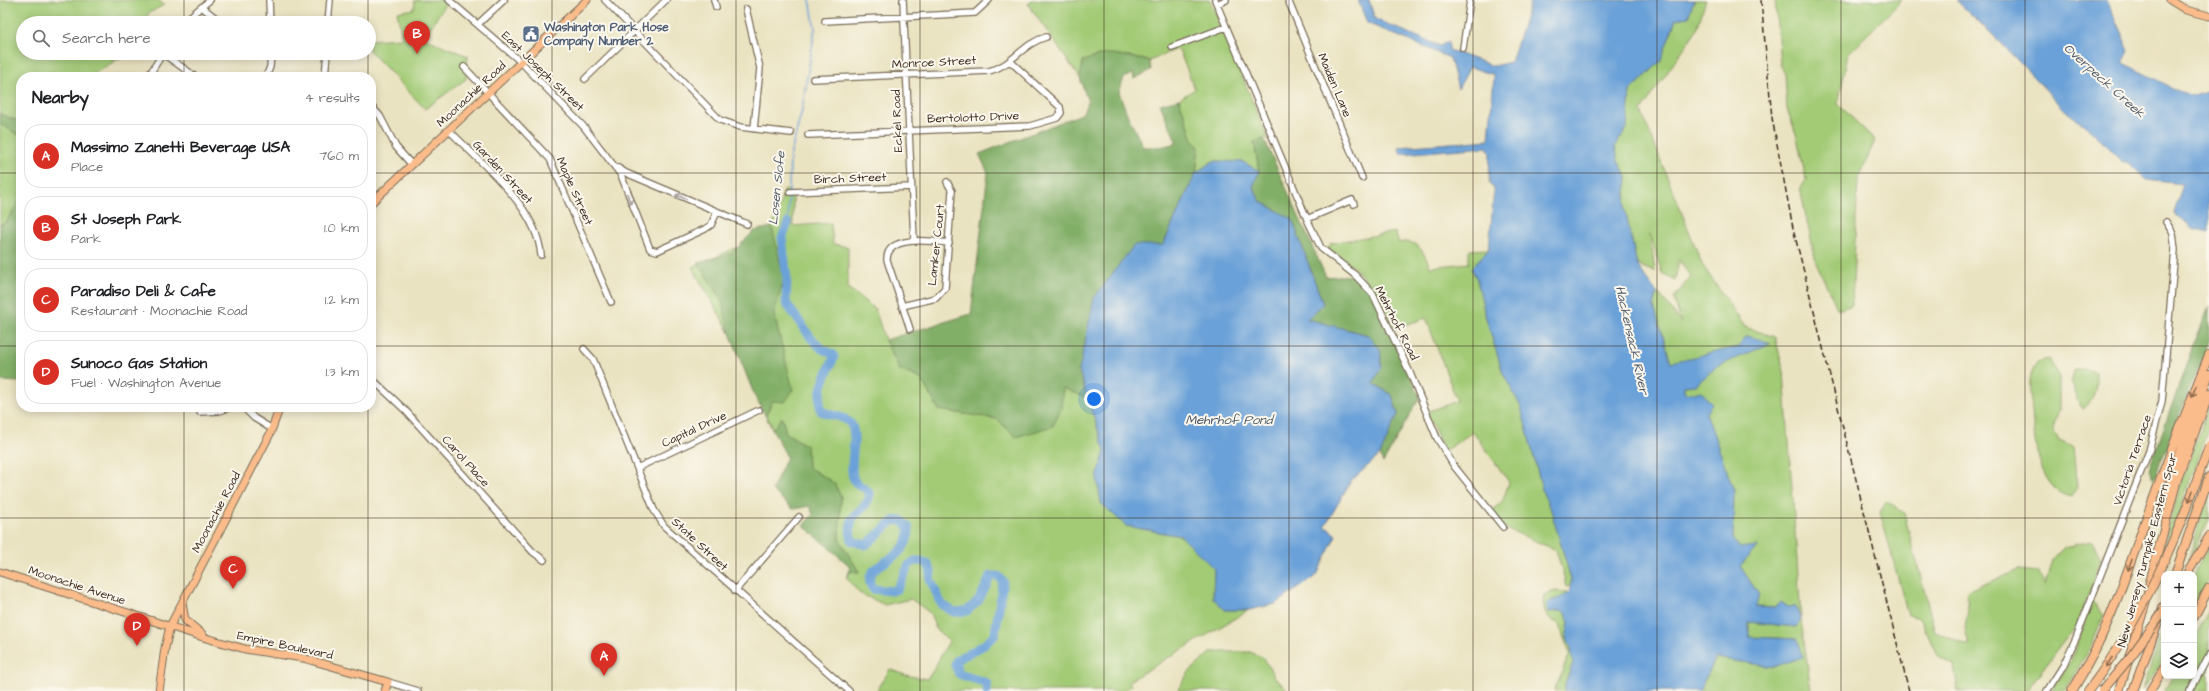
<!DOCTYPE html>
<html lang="en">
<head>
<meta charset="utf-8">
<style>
  :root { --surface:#fff; --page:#f2f2f2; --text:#202124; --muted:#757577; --line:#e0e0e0; --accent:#d93025 }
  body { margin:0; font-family:"Architects Daughter",sans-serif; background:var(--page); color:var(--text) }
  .controls { position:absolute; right:12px; bottom:12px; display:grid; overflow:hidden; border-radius:8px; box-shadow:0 2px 10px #0003 }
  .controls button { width:36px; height:36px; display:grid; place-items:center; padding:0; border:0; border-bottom:1px solid var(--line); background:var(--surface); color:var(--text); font:20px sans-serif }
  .you { position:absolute; left:1094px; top:399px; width:14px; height:14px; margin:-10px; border:3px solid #fff; border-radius:50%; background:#1a73e8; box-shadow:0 0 0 6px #1a73e833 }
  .badge { display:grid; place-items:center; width:26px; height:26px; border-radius:50%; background:var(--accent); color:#fff; font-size:13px; font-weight:700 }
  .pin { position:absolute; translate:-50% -33px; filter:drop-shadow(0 1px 2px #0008) }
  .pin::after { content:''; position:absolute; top:21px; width:14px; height:12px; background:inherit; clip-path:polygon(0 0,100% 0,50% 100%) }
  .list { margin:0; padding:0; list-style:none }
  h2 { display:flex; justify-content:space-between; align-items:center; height:52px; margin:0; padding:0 16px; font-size:17px }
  h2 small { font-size:13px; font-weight:400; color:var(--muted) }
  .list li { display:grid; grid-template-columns:26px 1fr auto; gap:12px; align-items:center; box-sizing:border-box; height:64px; margin:0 8px 8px; padding:0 8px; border:1px solid var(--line); border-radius:16px }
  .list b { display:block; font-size:15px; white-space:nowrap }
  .list p { margin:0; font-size:13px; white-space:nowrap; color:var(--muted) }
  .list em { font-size:13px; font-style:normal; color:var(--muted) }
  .icon { flex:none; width:22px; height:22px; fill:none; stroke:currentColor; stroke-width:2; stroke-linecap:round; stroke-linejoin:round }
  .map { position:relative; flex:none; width:2209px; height:691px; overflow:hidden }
  .search { position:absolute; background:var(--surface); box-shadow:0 2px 10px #0003; left:16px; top:16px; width:360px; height:44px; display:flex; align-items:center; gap:10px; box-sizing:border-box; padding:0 14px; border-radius:22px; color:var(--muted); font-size:15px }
  .panel { position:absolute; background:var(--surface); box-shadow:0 2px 10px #0003; left:16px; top:72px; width:360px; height:340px; border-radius:16px }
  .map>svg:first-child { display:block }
  .green { fill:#a3cb76; stroke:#6f7a4a }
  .forest { fill:#82af67; stroke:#5e6c42 }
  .water { fill:#6ba1d8; stroke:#53667b }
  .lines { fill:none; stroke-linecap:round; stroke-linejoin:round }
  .stream { stroke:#6ba1d8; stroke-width:1.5 }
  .river { stroke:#6ba1d8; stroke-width:9 }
  .minor-casing { stroke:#786b57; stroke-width:8 }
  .major-casing { stroke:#786b57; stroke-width:9 }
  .highway-casing { stroke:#786b57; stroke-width:10 }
  .minor { stroke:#fff; stroke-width:5.5 }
  .major { stroke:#fabc8b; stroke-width:7 }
  .highway { stroke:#fabc8b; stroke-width:8 }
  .rail { stroke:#3b2a1e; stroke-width:1.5; stroke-dasharray:6 3; stroke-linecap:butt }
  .highway-bridge-casing { stroke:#786b57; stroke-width:10; stroke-linecap:butt }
  .highway-bridge { stroke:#fabc8b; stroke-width:8 }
  .oneway { stroke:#a79f9a }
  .oneway2 { stroke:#916c4f }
  .grid { fill:none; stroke:#3b2a1e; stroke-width:1; stroke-opacity:0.55 }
  .labels { text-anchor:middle; stroke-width:4; stroke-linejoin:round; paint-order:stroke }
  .service-label { font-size:12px; font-weight:bold; fill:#4e5e75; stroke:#fbf7ec; text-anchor:start }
  .street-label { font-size:12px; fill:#3b2a1e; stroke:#fbf7ec }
  .water-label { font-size:13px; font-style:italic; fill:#4e5a68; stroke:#fbf7ec }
</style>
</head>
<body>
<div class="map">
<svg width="2209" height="691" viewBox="0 0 2209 691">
  <rect width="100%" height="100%" fill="#fbf7ec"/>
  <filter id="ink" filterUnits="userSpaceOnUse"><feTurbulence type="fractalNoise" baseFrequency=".025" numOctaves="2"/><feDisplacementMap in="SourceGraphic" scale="8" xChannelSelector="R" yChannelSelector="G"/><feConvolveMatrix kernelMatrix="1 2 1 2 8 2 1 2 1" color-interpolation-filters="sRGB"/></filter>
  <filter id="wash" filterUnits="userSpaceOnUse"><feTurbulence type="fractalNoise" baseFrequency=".012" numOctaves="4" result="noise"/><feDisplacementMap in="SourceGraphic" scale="16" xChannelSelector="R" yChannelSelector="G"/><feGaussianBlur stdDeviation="0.9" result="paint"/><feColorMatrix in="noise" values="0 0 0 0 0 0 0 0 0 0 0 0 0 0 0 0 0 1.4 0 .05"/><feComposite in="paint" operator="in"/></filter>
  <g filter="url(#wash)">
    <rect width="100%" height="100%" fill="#eae3c1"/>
    <path class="green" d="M 1,0 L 158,0 L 164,5 L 149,13 L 142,23 L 23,23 L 23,53 L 123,53 L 121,57 L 89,77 L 21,77 L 21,122 L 0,114 Z
      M 415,0 L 442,0 L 446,3 L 424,38 L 468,56 L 466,79 L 425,109 L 369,50 L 369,40 L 402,38 L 397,12 L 414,9 Z
      M 1032,0 L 1210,0 L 1268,138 L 1254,142 L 1259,171 L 1243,162 L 1213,161 L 1196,173 L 1199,147 L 1193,140 L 1179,99 L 1195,89 L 1178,48 L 1150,61 L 1113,54 L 1083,61 L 1080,78 L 1028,4 Z
      M 1694,0 L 1706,0 L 1697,29 L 1641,111 L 1703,266 L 1745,327 L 1775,337 L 1784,371 L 1801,619 L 1796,607 L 1788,607 L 1781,602 L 1775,608 L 1755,607 L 1759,595 L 1740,566 L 1757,546 L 1740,548 L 1733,540 L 1734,491 L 1706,413 L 1684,391 L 1684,386 L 1696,385 L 1716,367 L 1771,343 L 1738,347 L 1671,363 L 1654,307 L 1657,293 L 1661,296 L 1681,323 L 1674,298 L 1691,276 L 1679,260 L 1675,280 L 1662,273 L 1650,234 L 1655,272 L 1637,265 L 1625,208 L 1627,177 L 1618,161 L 1615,146 L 1627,128 L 1630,91 L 1660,62 L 1676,19 L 1688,17 Z
      M 1775,0 L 1902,0 L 1848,54 L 1838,104 L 1875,140 L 1858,181 L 1852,305 L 1838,310 L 1816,263 L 1800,189 L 1806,180 L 1797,137 L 1787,109 L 1785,74 L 1780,64 Z
      M 0,124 L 21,136 C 21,162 29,213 0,225 Z
      M 785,189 L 793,196 L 793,226 L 831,223 L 833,244 L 848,247 L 848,288 L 875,309 L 885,340 L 900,370 L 921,379 L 939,410 L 997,419 L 1061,409 L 1063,388 L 1087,398 L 1105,451 L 1097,478 L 1126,526 L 1181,536 L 1214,569 L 1213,598 L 1225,610 L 1249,610 L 1129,681 L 1131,686 L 1123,691 L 877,691 L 890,669 L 905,675 L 927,679 C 937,667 940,654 949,642 L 936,629 L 930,613 L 911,599 L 885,605 L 859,593 L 846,577 L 851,571 L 859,572 L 839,539 L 841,497 L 834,483 L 808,467 L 807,446 L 786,433 L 782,418 L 773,429 L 766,415 L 772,401 L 771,378 L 751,386 L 730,333 L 692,267 L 743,245 L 772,227 Z
      M 1395,232 L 1399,243 C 1417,238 1424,252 1430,267 L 1469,263 L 1469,250 L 1489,249 L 1471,268 L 1477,279 L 1486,318 L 1503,373 L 1521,407 L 1543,493 L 1551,510 L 1571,579 L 1571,586 L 1566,587 L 1565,584 L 1565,580 L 1556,550 L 1503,527 L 1491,512 L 1503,500 L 1509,482 L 1473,432 L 1444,451 L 1427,412 L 1457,401 L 1426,318 L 1393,329 C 1387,301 1354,261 1328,249 L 1331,243 Z
      M 2049,359 L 2059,377 L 2059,410 L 2053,429 L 2059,441 L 2073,447 L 2077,487 L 2071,497 C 2037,489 2034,438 2032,410 C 2031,400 2029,388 2030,379 C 2031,373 2035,367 2037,362 Z
      M 2075,369 L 2085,369 L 2096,372 C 2096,388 2096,399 2083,409 C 2075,398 2069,382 2075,369 Z
      M 2209,404 L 2209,426 L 2175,522 L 2165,544 L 2169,522 L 2180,485 Z
      M 2209,496 L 2209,521 L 2188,560 L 2208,498 Z
      M 1887,501 L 1904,513 L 1935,632 L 1969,646 L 1965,627 L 1968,609 L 1967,591 L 2019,570 L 2038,572 L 2045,585 L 2052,560 L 2064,547 L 2092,541 L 2101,560 L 2077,624 L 2026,691 L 1958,691 L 1954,665 L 1938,657 L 1920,618 L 1908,615 L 1880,512 Z
      M 2209,548 L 2209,579 L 2194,608 L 2193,574 Z
      M 1555,591 L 1569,593 L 1563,598 L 1551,600 L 1553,612 L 1561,611 L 1566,613 L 1569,623 L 1566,638 L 1571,647 L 1573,663 L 1565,684 L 1565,691 L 1554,691 L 1570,653 L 1558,623 C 1546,619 1541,608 1544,595 Z
      M 2092,602 L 2104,615 L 2091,647 L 2064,691 L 2051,691 L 2073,657 Z
      M 2209,609 L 2209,691 L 2164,691 L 2173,676 L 2194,676 L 2194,640 Z
      M 1801,620 L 1811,691 L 1699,691 L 1716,658 L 1773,667 L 1797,639 L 1749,637 L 1749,622 L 1796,627 Z
      M 2164,622 L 2164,659 L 2143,690 Z
      M 1212,652 L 1250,652 L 1264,658 L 1275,678 L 1289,691 L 1177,691 L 1188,673 Z"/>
    <path class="forest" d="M 1104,54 L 1113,54 L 1150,61 L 1151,70 L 1134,79 L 1133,73 L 1124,78 L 1119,92 L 1127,114 L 1143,147 L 1160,147 L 1177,143 L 1160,104 L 1179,99 L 1193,140 L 1199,147 L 1196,173 L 1163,245 L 1079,371 L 1087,398 L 1063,388 L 1061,409 L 1053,426 L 1016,437 L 997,419 L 939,410 L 921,379 L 900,370 L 885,340 L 971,314 L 988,173 L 979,154 L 1082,114 L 1088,102 L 1080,78 L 1083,61 Z
      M 0,114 L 21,122 L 21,136 L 0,124 Z
      M 1264,139 L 1326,277 L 1355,275 L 1373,294 L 1420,397 L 1383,463 L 1380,455 L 1398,414 L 1392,395 L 1373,383 L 1368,335 L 1307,319 L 1323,304 L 1292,219 L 1260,201 L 1253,187 L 1259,171 L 1254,142 Z
      M 21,198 L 21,382 L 0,381 L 0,225 L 6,222 Z
      M 772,227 L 784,279 L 774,314 L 793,390 L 785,402 L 772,401 L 766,415 L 773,429 L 782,417 L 786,433 L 807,446 L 808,467 L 834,483 L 841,497 L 839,539 L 859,572 L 851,571 L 847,577 L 851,567 L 803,525 L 813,515 L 810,506 L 793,509 L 772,490 L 787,457 L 754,394 L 730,333 L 721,298 L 698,263 L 731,254 L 754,231 Z
      M 2209,307 L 2209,341 L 2154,479 L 2149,470 L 2190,354 Z"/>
    <path class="water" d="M 1358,0 L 1369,0 L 1375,19 L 1440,46 L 1449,41 L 1449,50 L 1493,66 L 1511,62 L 1531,0 L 1694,0 L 1688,17 L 1676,19 L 1660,62 L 1630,91 L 1627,128 L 1615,146 L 1618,161 L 1627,177 L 1625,208 L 1637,265 L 1657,293 L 1654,307 L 1671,362 L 1738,347 L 1747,336 L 1771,343 L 1716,367 L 1696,385 L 1684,386 L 1684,391 L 1688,394 L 1701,391 L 1712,404 L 1706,413 L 1734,491 L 1733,540 L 1740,548 L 1758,546 L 1740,566 L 1759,595 L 1756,607 L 1775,608 L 1781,602 L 1788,607 L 1796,607 L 1801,620 L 1796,627 L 1749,622 L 1749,637 L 1798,639 L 1803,657 L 1773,667 L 1716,658 L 1699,691 L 1565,691 L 1565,684 L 1573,663 L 1571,647 L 1566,638 L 1569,623 L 1566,613 L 1561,611 L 1548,612 L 1547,604 C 1553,598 1562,599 1570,592 L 1571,579 L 1551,510 L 1543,493 L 1521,407 L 1503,373 L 1486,318 L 1477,279 L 1471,268 L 1489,249 L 1494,189 L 1489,183 L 1490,152 L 1487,147 L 1401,154 L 1398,147 L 1489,140 L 1494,75 L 1470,67 L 1458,89 L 1450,58 L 1367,23 Z
      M 1956,0 L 2107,0 L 2129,51 L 2123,63 L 2191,97 L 2209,91 L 2209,232 L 2191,228 L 2174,213 L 2183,184 L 2146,180 L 2129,163 L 2121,161 L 2092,131 L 2066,111 L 2001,43 Z
      M 1213,161 L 1243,162 L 1259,171 L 1253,187 L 1260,201 L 1292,219 L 1323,304 L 1307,319 L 1368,335 L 1380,349 L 1382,367 L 1373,383 L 1392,395 L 1398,414 L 1380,455 L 1351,481 L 1325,526 L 1336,535 L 1317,575 L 1276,604 L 1249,610 L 1225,610 L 1213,598 L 1214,569 L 1181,536 L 1126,526 L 1101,503 L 1097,478 L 1105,451 L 1079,371 L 1094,298 L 1134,245 L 1163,245 L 1196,173 Z"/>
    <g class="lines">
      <path class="stream" d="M 788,223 L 790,157 L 802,110 L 815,28 L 810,0"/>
      <path class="river" d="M 788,223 L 782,238 L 787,279 L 786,303 L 811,338 L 822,349 L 833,354 L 834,357 C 827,375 816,391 821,411 C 830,416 842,415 849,422 C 861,434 847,464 854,480 C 857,486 866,487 870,494 C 866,516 844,509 852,541 L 866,545 L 893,521 L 901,520 L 909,528 C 909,539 906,546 898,553 C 888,563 860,570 873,589 L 892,591 L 897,589 L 909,565 L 915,561 L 921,561 L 928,564 L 931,571 L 930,579 L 942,605 L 954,612 L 967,611 L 979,600 L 991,576 L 998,576 L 1003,581 L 995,634 L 984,645 L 956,660 L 955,665 L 959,674 L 987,683 L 987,691"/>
    </g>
  </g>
  <g filter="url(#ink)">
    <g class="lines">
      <g class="minor-casing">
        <path id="minor" d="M 269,0 L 270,23
          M 449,0 L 521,62 L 584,127 L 621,175 L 650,249 L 657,251 L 705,229 L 711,225 L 717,212
          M 605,0 L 720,120 L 740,127 L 791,133
          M 714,0 L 716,7
          M 903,0 L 914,240
          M 1215,0 L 1307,219 L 1321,248 L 1355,275 L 1373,294 L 1410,373 L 1437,438 L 1454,466 L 1503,527
          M 1288,0 L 1362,178
          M 1217,4 L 1226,0
          M 203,8 L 222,23
          M 746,9 L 760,68 L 754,129
          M 825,21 L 975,13 L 989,0
          M 182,23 L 210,0
          M 328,23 L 330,0
          M 478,24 L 504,0
          M 1172,47 L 1226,27
          M 1463,48 L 1470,0
          M 162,53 L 196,77
          M 261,53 L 271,55
          M 464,67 L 550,159 L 611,302
          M 148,77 L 163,53
          M 266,77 L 270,67 L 271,53
          M 325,77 L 327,53
          M 585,79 L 666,0
          M 813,79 L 989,71 C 1012,66 1023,43 1046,37
          M 371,106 L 380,116 L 396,147 L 412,165
          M 449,130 C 481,164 537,206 541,255
          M 808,135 L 1030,126 L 1057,118 L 1061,113 L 1060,107 L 1010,61
          M 618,168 L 626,173 L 747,224
          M 790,192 L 911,187
          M 1307,219 L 1352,200 L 1354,204
          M 902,306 L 936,298 L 945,288 L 952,191 L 947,182
          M 910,329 L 887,260 C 886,234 933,241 949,243
          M 584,349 L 593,359 L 654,510 L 664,526 L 849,691
          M 371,378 L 405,410 L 533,552 L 544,560
          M 243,407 L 254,418 L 272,429
          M 200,412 L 219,411 L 231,407
          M 637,468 L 759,410
          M 735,591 L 799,517
          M 388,682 L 418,691
          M 2047,691 L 2063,666 L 2076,638 L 2149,451 L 2162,401 L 2175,250 L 2173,233 L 2166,222
          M 2190,691 L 2209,655"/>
      </g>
      <g class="major-casing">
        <path id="major" d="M 2170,0 L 2186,10 L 2209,16
          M 371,203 L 587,0
          M 0,572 L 206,638 L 245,649 L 303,658 L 388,682 L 385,691
          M 182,603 L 185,620 L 202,634
          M 159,691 L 165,648 L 170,626 L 270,434 L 280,407"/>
      </g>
      <g class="highway-casing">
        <path id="highway" d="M 2168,490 L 2183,442 L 2209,374
          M 2175,574 L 2209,477
          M 2187,574 L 2209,537
          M 2148,590 L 2177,479 L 2209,394
          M 2194,617 L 2209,588
          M 2072,691 C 2106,638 2125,578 2146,519 C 2166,464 2187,409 2209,355
          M 2088,691 L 2094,683
          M 2119,691 L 2146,601
          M 2133,691 L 2164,606
          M 2150,691 L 2164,668"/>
      </g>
      <use href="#minor" class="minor"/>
      <use href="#major" class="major"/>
      <use href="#highway" class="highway"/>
      <path class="rail" d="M 1761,0 L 1772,118 L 1793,228 L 1909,691"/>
      <g class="highway-bridge-casing">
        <path id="highway-bridge" d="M 2094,683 C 2147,610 2180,531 2209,446
          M 2102,691 L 2132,655 L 2164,611"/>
      </g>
      <use href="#highway-bridge" class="highway-bridge"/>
    </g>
    <defs><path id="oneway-shaft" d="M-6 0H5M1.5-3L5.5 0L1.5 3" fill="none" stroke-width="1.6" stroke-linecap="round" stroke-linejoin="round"/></defs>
    <g class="oneway">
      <use href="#oneway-shaft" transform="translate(681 197) rotate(-157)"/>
      <use href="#oneway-shaft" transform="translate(629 199) rotate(71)"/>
    </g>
    <g class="oneway2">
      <use href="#oneway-shaft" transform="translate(2194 391) rotate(112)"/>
      <use href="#oneway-shaft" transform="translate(2191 496) rotate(110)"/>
      <use href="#oneway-shaft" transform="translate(2130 565) rotate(110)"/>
      <use href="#oneway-shaft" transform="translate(2109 662) rotate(124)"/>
    </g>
  </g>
  <path class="grid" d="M 184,0 L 184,23M 368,0 L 368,23M 552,0 L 552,691M 736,0 L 736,691M 920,0 L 920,691M 1104,0 L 1104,691M 1289,0 L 1289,691M 1473,0 L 1473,691M 1657,0 L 1657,691M 1841,0 L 1841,691M 2025,0 L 2025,691M 184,53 L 184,77M 368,53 L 368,77M 0,173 L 21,173M 371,173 L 2209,173M 0,346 L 21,346M 371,346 L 2209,346M 184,407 L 184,691M 368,407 L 368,691M 0,518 L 2209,518"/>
  <defs>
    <g id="civic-square" transform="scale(0.9)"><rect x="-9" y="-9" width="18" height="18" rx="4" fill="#5c6f8a" stroke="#fbf7ec"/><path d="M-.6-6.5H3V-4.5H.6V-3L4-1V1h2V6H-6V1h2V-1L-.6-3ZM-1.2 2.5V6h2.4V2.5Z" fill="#fff"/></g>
  </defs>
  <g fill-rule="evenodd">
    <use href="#civic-square" x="531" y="34"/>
  </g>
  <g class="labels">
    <g class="service-label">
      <text x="544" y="31">Washington Park Hose<tspan x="544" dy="14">Company Number 2</tspan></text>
    </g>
    <g class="street-label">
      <text transform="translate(934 62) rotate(-3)" y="4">Monroe Street</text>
      <text transform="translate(543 71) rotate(44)" y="4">East Joseph Street</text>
      <text transform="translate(1335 85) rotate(67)" y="4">Maiden Lane</text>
      <text transform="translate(471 94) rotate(-43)" y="4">Moonachie Road</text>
      <text transform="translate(973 117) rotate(-2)" y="4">Bertolotto Drive</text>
      <text transform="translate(897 121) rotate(-92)" y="4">Eckel Road</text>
      <text transform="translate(503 172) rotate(47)" y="4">Garden Street</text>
      <text transform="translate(850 178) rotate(-2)" y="4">Birch Street</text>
      <text transform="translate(575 191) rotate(66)" y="4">Maple Street</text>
      <text transform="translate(936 245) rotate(-84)" y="4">Lamker Court</text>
      <text transform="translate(1397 323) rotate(63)" y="4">Mehrhof Road</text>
      <text transform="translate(694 429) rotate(-25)" y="4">Capital Drive</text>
      <text transform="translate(2132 460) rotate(-71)" y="4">Victoria Terrace</text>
      <text transform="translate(466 461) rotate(48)" y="4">Carol Place</text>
      <text transform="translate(216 512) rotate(-62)" y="4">Moonachie Road</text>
      <text transform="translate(700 544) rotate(43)" y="4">State Street</text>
      <text transform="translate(2147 550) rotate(-75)" y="4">New Jersey Turnpike Eastern Spur</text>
      <text transform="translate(77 585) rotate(18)" y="4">Moonachie Avenue</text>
      <text transform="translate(285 645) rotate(12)" y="4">Empire Boulevard</text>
    </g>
    <g class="water-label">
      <text transform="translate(2105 80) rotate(42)" y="5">Overpeck Creek</text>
      <text transform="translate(776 188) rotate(-84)" y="5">Losen Slofe</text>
      <text transform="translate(1633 340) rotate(77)" y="5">Hackensack River</text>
      <text x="1229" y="424">Mehrhof Pond</text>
    </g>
  </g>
</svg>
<div class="controls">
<button>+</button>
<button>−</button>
<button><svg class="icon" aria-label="layers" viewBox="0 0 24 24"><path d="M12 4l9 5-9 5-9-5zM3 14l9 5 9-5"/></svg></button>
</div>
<div class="you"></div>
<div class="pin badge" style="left:604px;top:676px">A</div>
<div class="pin badge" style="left:417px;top:54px">B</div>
<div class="pin badge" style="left:233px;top:589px">C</div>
<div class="pin badge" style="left:137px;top:646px">D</div>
<div class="search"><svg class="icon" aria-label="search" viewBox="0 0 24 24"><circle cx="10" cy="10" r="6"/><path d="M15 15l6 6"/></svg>Search here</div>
<section class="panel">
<h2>Nearby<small>4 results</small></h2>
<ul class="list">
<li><span class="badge">A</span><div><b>Massimo Zanetti Beverage USA</b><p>Place</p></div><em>760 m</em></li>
<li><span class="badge">B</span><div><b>St Joseph Park</b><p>Park</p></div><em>1.0 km</em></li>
<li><span class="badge">C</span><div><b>Paradiso Deli &amp; Cafe</b><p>Restaurant · Moonachie Road</p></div><em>1.2 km</em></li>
<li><span class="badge">D</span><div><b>Sunoco Gas Station</b><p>Fuel · Washington Avenue</p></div><em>1.3 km</em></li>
</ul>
</section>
</div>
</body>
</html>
